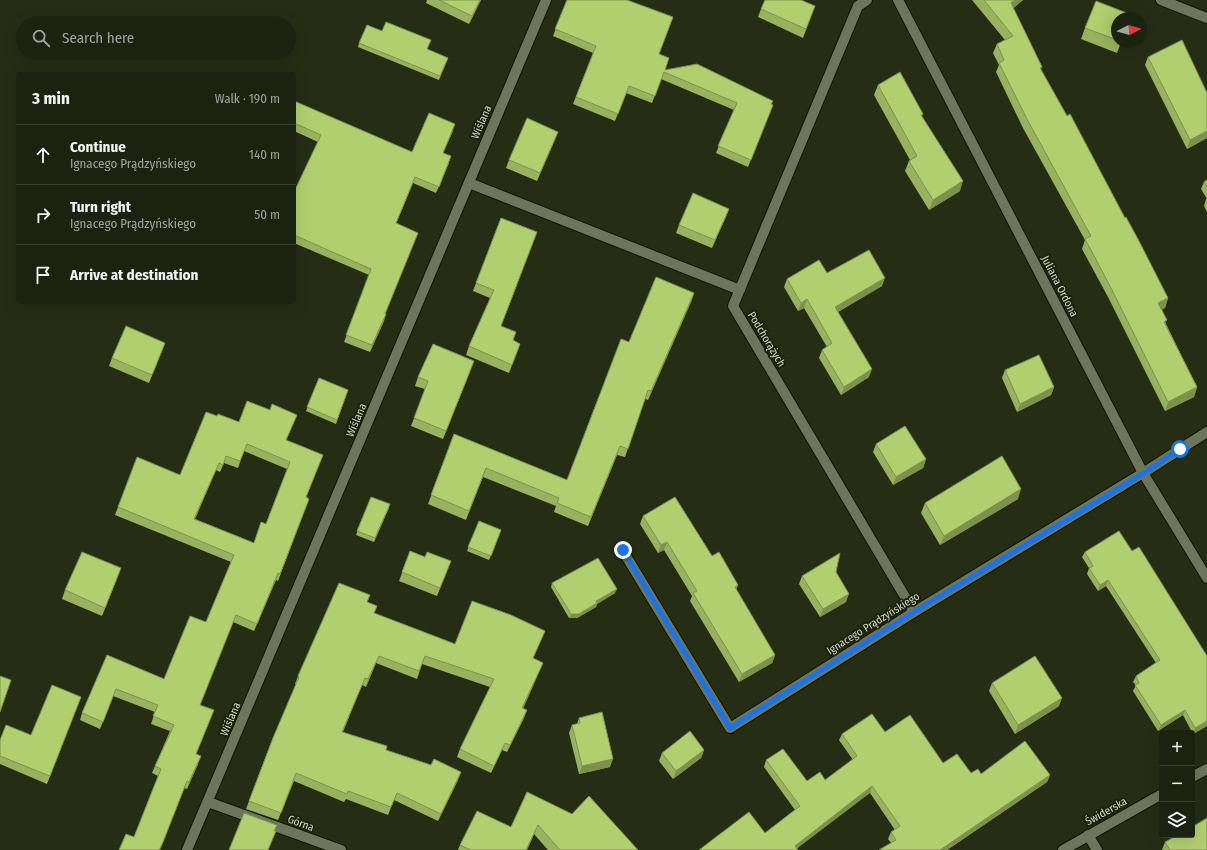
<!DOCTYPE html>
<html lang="en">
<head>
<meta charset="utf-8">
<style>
  :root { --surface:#1c2210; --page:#252a19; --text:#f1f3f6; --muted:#a0a49f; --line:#3a3f30 }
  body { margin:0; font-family:"Fira Sans Condensed",sans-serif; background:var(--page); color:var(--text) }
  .controls { position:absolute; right:12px; bottom:12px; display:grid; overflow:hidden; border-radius:4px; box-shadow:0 4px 16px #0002 }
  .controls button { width:36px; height:36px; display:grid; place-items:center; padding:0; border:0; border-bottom:1px solid var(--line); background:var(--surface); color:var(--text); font:20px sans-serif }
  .compass { position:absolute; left:1111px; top:12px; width:36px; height:36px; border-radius:50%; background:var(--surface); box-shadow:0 4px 16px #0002; rotate:85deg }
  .stop { position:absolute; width:12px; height:12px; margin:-9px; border:3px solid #1a73e8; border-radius:50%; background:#fff }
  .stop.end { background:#1a73e8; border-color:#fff; box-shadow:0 1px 4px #0008 }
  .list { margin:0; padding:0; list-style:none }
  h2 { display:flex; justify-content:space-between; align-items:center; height:52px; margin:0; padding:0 16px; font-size:17px }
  h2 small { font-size:13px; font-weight:400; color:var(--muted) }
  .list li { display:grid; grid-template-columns:26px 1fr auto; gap:12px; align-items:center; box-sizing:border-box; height:60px; padding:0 16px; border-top:1px solid var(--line) }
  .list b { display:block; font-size:15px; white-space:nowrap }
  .list p { margin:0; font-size:13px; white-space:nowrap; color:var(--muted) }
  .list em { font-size:13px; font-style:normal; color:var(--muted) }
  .icon { flex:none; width:22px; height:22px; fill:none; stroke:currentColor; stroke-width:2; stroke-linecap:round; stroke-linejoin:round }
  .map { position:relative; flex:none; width:1207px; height:850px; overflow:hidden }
  .search { position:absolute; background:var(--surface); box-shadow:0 4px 16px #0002; left:16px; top:16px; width:280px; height:44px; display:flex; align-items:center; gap:10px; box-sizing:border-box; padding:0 14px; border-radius:22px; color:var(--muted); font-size:15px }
  .panel { position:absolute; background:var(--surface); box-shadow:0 4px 16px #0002; left:16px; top:72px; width:280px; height:232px; border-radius:4px }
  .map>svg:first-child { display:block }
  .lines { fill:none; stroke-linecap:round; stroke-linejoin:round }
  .minor-casing { stroke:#0f1501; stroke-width:12 }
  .minor { stroke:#6d765c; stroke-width:10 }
  .wall { fill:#99b25f; fill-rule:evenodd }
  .shaded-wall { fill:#7d914e }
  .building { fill:#b2cf6f; stroke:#7d914e; fill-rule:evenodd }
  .route { stroke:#1a73e8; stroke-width:5 }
  .labels { text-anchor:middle; stroke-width:4; stroke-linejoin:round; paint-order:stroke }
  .street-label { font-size:11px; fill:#d2d7c8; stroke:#1c230c }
</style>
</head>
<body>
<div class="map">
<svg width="1207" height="850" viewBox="0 0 1207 850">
  <rect width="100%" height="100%" fill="#262d15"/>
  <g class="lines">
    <g class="minor-casing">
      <path id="minor" d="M 867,0 L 858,6 L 733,306 L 914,612
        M 898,0 L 1143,473 L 1207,578
        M 1161,0 L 1207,18
        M 469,183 L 740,290
        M 623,551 L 730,728 L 914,612 L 1143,473 L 1207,432
        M 1192,777 L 1207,769
        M 208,802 L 341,850
        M 1088,835 L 1097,850
        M 187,850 L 546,0
        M 1063,850 L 1162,794"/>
    </g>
    <use href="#minor" class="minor"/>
  </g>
  <path class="wall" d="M 427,0 L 481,0 L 469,24 L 426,3 Z
    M 567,0 L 659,54 L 665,70 L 771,104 L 770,112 L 748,167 L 716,153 L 734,110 L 661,79 L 652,103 L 626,93 L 615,121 L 573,104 L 593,53 L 553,36 Z
    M 972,0 L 1023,0 L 1013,8 L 1042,67 L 1041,69 L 1168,298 L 1165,308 L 1162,309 L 1166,324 L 1197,387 L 1194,397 L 1165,411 L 1108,297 L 1082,249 L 1085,240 L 1023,128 L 996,72 L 999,65 L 993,53 L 997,44 L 1005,40 Z
    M 815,6 L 803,38 L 758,17 L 761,9 Z
    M 1117,18 L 1117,42 L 1121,42 L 1117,53 L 1081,39 L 1085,28 Z
    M 359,43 L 427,49 L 448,58 L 439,80 L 358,47 Z
    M 1148,57 L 1207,93 L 1207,138 L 1187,149 L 1145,65 Z
    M 878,85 L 923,114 L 922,116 L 960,191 L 929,210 L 905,171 L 909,161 L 910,160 L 874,95 Z
    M 294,101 L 412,152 L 453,131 L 443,153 L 449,163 L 436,193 L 413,183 L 396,224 L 385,314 L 384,321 L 370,352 L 344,342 L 369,275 L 294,243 L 294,192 L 318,142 L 294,131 Z
    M 558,132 L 537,181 L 506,168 L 509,160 Z
    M 1207,180 L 1207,199 L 1201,189 L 1204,182 Z
    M 1206,199 L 1207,199 L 1207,212 L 1204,206 Z
    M 729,209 L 712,248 L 676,233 L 679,225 Z
    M 501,218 L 501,326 L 513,340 L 520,344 L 509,373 L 466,355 L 469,346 L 490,298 L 473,291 Z
    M 827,273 L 882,286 L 838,312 L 869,377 L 841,395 L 819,358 L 822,350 L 827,347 L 804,308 L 798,311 L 784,287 L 787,279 Z
    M 694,293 L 691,302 L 648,400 L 645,399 L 625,457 L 617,455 L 588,526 L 554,512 L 556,506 L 483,477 L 466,520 L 428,504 L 454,434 L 567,480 L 629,342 Z
    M 162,351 L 149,383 L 109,366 L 112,358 Z
    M 471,369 L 443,439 L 411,426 L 425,389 L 415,386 L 418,377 Z
    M 1005,370 L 1054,387 L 1051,395 L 1017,412 L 1002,378 Z
    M 319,378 L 348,390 L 336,424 L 306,411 Z
    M 217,416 L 239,422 L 294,422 L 286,440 L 323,455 L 306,497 L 309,499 L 278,581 L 276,580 L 254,631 L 233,622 L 200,705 L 211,717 L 196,754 L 198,764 L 187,789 L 184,788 L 160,850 L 119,850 L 134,837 L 158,776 L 152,773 L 170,731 L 151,724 L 155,712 L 113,696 L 100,729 L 80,720 L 82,713 L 107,655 L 164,679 L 206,622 L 231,562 L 115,515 L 118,507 L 180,475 ZM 244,451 L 287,469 L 266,524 L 254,543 L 195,519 L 216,470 L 220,472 L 224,463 L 238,468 Z
    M 876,444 L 926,459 L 923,468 L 893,485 L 873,452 Z
    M 371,497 L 389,508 L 374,542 L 356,535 Z
    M 1018,499 L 940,545 L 921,513 L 925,503 Z
    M 643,516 L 712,556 L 738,585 L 736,590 L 775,655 L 772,663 L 739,682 L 690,601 L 692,596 L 664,550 L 658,553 L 640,524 Z
    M 479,521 L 501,530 L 489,560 L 467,551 Z
    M 1119,531 L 1207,726 L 1193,734 L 1183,715 L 1158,731 L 1133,691 L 1136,685 L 1133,682 L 1136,676 L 1156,663 L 1106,586 L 1098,591 L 1087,574 L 1089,568 L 1082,557 L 1085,552 Z
    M 410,551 L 425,557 L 451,561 L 437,596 L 399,581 Z
    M 836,572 L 846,602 L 820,617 L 799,584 L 802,576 Z
    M 118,576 L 102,616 L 62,599 L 65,590 Z
    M 552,583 L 615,593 L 597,604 L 596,607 L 577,618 L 569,618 L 551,587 Z
    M 367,602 L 374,613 L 455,644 L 545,631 L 533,658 L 543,663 L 523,708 L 524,718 L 507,752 L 502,750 L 491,773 L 457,757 L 460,749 L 490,687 L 422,664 L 417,679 L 376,663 L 366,687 L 362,685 L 343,732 L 458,780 L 438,821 L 394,800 L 388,815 L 346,799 L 344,802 L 294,781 L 278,820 L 246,809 L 273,738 L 296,684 L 295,684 L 298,676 Z
    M 992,683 L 1059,706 L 1015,734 L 989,691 Z
    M 81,697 L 47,784 L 0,764 L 0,740 L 31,735 Z
    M 579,718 L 610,767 L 579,774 L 569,733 L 572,725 L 577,724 Z
    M 885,732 L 943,763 L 971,773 L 1050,775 L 1047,782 L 947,850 L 879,850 L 891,843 L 888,839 L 891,832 L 895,830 L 870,793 L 765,833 L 795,810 L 764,767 L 766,760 L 807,781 L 825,780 L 853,760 L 839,740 L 842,734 Z
    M 704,750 L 701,758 L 673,779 L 659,761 L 662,753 Z
    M 527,792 L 638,850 L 548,850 L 534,834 L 527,850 L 458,850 L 460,845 L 511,827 Z
    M 1165,842 L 1207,850 L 1162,850 Z"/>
  <path class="shaded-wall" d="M 480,0 L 481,0 L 469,24 L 472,16 Z
    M 1015,0 L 1023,0 L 1008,13 L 1011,3 Z
    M 1207,131 L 1207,138 L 1187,149 L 1190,140 Z
    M 558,132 L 555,140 L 537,181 L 540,173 Z
    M 963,181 L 960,191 L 929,210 L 933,200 Z
    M 729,209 L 726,217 L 712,248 L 715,240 Z
    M 885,278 L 882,286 L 832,315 L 835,307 Z
    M 694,293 L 691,302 L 648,400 L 651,391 Z
    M 1168,298 L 1165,308 L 1155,313 L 1158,303 Z
    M 807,299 L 804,308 L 798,311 L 801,303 Z
    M 386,314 L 384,321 L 370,352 L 372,345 Z
    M 872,369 L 869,377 L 841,395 L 844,387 Z
    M 1054,387 L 1051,395 L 1017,412 L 1020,404 Z
    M 1197,387 L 1194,397 L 1165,411 L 1168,402 Z
    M 620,446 L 617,455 L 588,526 L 591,517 Z
    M 926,459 L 923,468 L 893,485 L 896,477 Z
    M 219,463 L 192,526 L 194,519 Z
    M 1021,489 L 1018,499 L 940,545 L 944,536 Z
    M 667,542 L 664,550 L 658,553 L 661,545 Z
    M 278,573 L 276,580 L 254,631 L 257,624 Z
    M 1108,580 L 1106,586 L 1098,591 L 1100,585 Z
    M 738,585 L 735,593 L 735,587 Z
    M 617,589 L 615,593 L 597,604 L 596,607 L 577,618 L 569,618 L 571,614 L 596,601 Z
    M 849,594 L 846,602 L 820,617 L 823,609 Z
    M 775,655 L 772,663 L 739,682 L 742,674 Z
    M 379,656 L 376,663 L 366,687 L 368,679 Z
    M 543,663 L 540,670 L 520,716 L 522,708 Z
    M 1062,698 L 1059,706 L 1015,734 L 1018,725 Z
    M 527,710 L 524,718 L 507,752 L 510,745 Z
    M 1185,710 L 1183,715 L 1158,731 L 1161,725 Z
    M 1207,721 L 1207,726 L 1193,734 L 1195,728 Z
    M 704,750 L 701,758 L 673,779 L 676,771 Z
    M 201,756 L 198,764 L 187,789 L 189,782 Z
    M 613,759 L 610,767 L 579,774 L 582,766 Z
    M 461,772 L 458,780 L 438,821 L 441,814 Z
    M 1050,775 L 1047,782 L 947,850 L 940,850 Z
    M 872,786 L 870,793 L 795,850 L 795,846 Z
    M 538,825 L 534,834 L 527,850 L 526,850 Z"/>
  <path class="building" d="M 439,0 L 480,0 L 472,16 Z
    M 567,0 L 627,0 L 673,17 L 659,54 L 669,58 L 665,70 L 697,64 L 773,101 L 771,104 L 773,105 L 751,160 L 718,146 L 737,103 L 664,72 L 655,96 L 629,86 L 618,114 L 576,97 L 596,46 L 555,29 Z
    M 765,0 L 801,0 L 815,6 L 806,29 L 761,9 Z
    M 984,0 L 1015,0 L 1011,3 L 1042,67 L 1040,68 L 1067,116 L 1070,114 L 1125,218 L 1126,217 L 1139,241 L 1168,298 L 1158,303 L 1167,320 L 1164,322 L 1197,387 L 1168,402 L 1111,288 L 1085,239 L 1091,236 L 1027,119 L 999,63 L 1004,60 L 997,44 L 1013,36 Z
    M 1096,1 L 1132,15 L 1130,18 L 1117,18 L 1117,40 L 1085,28 Z
    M 386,22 L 431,40 L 427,49 L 448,58 L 440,76 L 359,43 L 367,25 L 382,31 Z
    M 1182,40 L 1207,93 L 1207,131 L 1190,140 L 1148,57 Z
    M 900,72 L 923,114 L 921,115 L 963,181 L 933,200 L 909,161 L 917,156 L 878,85 Z
    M 294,101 L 412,152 L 429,113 L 455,124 L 443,153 L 451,156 L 439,187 L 415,177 L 396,223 L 418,233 L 385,314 L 386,314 L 372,345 L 346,335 L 371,269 L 294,235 L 294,192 L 321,135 L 294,123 Z
    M 527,118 L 558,132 L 540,173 L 509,160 Z
    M 1207,180 L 1207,187 L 1204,182 Z
    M 693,193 L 729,209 L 715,240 L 679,225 Z
    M 501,218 L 537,232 L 501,326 L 516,332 L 513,340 L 520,344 L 512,365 L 469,346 L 494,290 L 476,283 Z
    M 869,250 L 885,278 L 835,307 L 872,369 L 844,387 L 822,350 L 832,343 L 807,299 L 801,303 L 787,279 L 819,260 L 827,273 Z
    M 656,277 L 694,293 L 651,391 L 648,390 L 628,449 L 620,446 L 591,517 L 557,503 L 559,498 L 486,468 L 469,511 L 431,495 L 454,434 L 567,480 L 621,339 L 629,342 Z
    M 126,326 L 165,343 L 152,375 L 112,358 Z
    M 433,344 L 474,361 L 446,431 L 414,418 L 428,381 L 418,377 Z
    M 1039,355 L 1054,387 L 1020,404 L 1005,370 Z
    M 319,378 L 348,390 L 337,420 L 307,407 Z
    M 247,401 L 270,410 L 272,404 L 297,415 L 286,440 L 323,455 L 306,497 L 309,499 L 280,574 L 278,573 L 257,624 L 236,615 L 200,705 L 214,710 L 196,754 L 201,756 L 189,782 L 187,781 L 163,842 L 159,850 L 119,850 L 126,834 L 134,837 L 161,769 L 155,766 L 174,725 L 153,716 L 158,705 L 116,689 L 103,722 L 82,713 L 107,655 L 164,679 L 190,616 L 206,622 L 234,555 L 118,507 L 137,457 L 180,475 L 206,412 L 217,416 L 218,414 L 239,422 ZM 247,444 L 290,462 L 266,524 L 261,522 L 254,543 L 194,519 L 219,463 L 223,465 L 226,456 L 240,461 Z
    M 905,426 L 926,459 L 896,477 L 876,444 Z
    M 1002,456 L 1021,489 L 944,536 L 925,503 Z
    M 371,497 L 390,504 L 375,538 L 357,531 Z
    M 675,497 L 712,556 L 719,552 L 738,585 L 735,587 L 775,655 L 742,674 L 693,593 L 697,591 L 667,542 L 661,545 L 643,516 Z
    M 479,521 L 501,530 L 491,556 L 468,547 Z
    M 1119,531 L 1132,551 L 1139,547 L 1207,656 L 1207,721 L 1195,728 L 1185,710 L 1161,725 L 1135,685 L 1139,683 L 1136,676 L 1160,660 L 1108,580 L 1100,585 L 1089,568 L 1093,566 L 1085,552 Z
    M 410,551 L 425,557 L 427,552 L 451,561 L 440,588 L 402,572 Z
    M 82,552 L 121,568 L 105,608 L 65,590 Z
    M 840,553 L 836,572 L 849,594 L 823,609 L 802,576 Z
    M 598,558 L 617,589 L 596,601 L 597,603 L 579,614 L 571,614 L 552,583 Z
    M 339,583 L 370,595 L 367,602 L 377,606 L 374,613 L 455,644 L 472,601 L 511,615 L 545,631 L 533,658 L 543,663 L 522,708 L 527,710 L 510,745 L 505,743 L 494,766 L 460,749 L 494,679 L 425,656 L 419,671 L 379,656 L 368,679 L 365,678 L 342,732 L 387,746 L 386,750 L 431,765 L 434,759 L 461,772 L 441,814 L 397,793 L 391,807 L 348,791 L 347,794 L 296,773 L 281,813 L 249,801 L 273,738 L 299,677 L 298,676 Z
    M 1035,656 L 1062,698 L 1018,725 L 992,683 Z
    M 0,676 L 11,680 L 0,712 Z
    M 52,685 L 81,697 L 50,776 L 0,756 L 0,740 L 6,725 L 31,735 Z
    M 602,712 L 613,759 L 582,766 L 572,725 L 580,723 L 579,718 Z
    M 872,714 L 885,732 L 910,715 L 943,763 L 957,754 L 971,773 L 978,769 L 981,774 L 1025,741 L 1050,775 L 940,850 L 879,850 L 896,840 L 891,832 L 900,826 L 872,786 L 795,846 L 798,850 L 699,850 L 749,812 L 765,833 L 800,806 L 766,760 L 783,749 L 807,781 L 820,772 L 825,780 L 857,756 L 842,734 Z
    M 690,731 L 704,750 L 676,771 L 662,753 Z
    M 527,792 L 572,814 L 589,796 L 638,850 L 560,850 L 538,825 L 526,850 L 471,850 L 460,845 L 477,811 L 511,827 Z
    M 244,813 L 277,825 L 274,831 L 276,831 L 268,850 L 229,850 Z
    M 1207,818 L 1207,850 L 1170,850 L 1165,842 L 1178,835 L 1192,835 L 1192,827 Z"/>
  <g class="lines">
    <path class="route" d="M 623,550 L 730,728 L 914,612 L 1144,473 L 1180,449"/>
  </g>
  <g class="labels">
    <g class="street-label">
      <text transform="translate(481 122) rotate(-67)" y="4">Wiślana</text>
      <text transform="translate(1060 286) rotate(63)" y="4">Juliana Ordona</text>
      <text transform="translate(767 339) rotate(59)" y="4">Podchorążych</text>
      <text transform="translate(356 420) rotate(-67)" y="4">Wiślana</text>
      <text transform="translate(873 623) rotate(-32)" y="4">Ignacego Prądzyńskiego</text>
      <text transform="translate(230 719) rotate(-67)" y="4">Wiślana</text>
      <text transform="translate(1106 811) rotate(-29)" y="4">Świderska</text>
      <text transform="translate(301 823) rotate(20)" y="4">Górna</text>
    </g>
  </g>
</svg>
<div class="controls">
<button>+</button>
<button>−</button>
<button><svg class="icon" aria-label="layers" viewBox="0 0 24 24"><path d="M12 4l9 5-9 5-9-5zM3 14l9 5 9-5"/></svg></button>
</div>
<svg class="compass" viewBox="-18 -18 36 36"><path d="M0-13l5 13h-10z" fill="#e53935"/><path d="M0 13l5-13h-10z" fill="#a0a49f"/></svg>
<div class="stop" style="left:1180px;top:449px"></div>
<div class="stop end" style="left:623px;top:550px"></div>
<div class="search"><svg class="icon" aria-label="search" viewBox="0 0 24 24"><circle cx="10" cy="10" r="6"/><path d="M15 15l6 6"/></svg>Search here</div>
<section class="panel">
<h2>3 min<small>Walk · 190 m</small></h2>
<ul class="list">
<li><svg class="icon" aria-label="ahead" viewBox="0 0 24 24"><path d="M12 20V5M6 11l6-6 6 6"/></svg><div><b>Continue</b><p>Ignacego Prądzyńskiego</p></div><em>140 m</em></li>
<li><svg class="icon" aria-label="right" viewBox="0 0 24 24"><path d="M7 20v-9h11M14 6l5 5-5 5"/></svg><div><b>Turn right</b><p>Ignacego Prądzyńskiego</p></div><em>50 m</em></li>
<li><svg class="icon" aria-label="arrive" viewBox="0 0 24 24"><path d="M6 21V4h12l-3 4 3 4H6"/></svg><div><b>Arrive at destination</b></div></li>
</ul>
</section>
</div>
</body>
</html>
